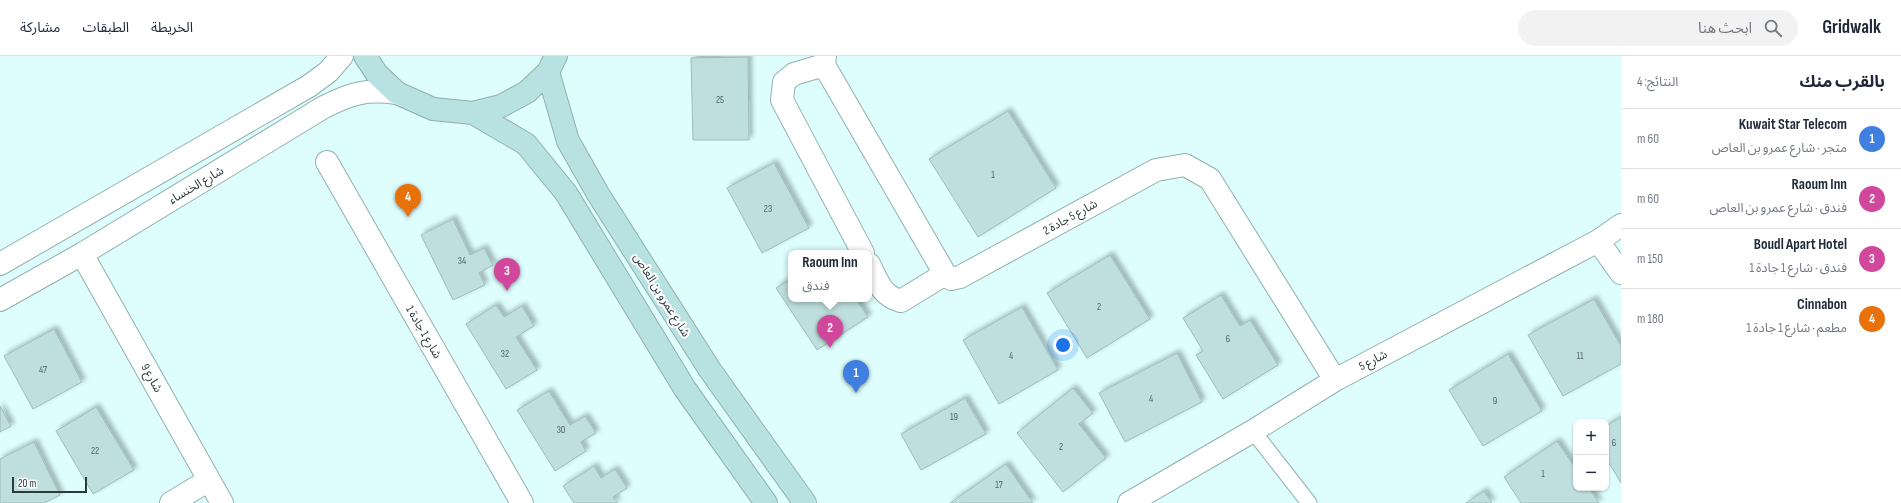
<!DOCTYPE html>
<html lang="ar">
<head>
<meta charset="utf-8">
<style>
  :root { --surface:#fff; --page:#f2f2f3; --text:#1f2937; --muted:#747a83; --line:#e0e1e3; --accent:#2563eb }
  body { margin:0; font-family:"Sofia Sans Condensed","Noto Sans Arabic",sans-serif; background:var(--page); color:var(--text); direction:rtl }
  .controls { position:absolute; right:12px; bottom:12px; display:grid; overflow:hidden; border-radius:8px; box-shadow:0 1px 3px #0004 }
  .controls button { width:36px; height:36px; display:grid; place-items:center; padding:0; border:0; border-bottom:1px solid var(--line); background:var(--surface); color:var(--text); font:20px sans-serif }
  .scale { position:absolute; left:12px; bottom:10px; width:75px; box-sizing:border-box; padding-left:4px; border:2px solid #2c3a39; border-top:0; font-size:11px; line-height:14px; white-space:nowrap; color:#2c3a39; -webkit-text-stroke:3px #fff; paint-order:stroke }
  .you { position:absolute; left:1063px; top:289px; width:14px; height:14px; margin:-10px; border:3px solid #fff; border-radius:50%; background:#1a73e8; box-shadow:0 0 0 6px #1a73e833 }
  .badge { display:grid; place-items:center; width:26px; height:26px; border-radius:50%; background:var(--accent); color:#fff; font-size:13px; font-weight:700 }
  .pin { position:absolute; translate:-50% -33px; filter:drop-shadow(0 1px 2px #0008) }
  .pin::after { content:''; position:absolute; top:21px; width:14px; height:12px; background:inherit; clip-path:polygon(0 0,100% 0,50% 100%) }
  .popup { position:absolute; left:788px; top:194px; width:84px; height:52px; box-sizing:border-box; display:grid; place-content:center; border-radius:8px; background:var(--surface); filter:drop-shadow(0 1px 3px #0005); font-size:13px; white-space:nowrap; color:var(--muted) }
  .popup b { font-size:15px; color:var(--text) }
  .popup::after { content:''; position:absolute; left:50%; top:100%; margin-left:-8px; border:8px solid transparent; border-top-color:var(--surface) }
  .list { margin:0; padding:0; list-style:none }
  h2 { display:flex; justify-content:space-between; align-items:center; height:52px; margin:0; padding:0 16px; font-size:17px }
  h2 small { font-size:13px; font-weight:400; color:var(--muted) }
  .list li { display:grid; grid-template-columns:26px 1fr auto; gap:12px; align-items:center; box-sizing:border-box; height:60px; padding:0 16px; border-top:1px solid var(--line) }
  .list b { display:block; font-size:15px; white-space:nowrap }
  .list p { margin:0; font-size:13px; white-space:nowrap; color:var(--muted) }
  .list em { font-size:13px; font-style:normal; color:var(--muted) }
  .icon { flex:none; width:22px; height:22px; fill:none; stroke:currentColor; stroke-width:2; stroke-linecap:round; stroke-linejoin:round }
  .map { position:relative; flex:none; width:1621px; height:447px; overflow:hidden; direction:ltr }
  header { display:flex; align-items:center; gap:24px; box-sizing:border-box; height:56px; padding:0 20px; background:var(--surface); border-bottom:1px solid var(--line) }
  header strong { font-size:19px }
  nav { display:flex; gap:22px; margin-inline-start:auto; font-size:14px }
  .search { width:280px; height:36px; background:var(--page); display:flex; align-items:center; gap:10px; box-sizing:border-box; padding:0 14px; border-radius:22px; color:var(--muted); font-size:15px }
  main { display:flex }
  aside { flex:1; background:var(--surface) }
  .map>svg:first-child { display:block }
  .building { fill:#bedfdd; stroke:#9cbcba; filter:url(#shadow) }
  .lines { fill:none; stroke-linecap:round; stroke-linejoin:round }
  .service-casing { stroke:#90b0ae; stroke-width:17 }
  .minor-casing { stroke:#90b0ae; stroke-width:24 }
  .tertiary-casing { stroke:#90b0ae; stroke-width:24 }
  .secondary-casing { stroke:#90b0ae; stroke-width:24 }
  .service { stroke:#fff; stroke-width:15 }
  .minor { stroke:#fff; stroke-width:22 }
  .tertiary { stroke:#fff; stroke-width:22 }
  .secondary { stroke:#b8e2e1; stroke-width:22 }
  .labels { text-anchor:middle; stroke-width:4; stroke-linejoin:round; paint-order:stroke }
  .number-label { font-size:10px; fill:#506362 }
  .street-label { font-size:12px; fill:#2c3a39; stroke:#fff }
</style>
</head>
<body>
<header>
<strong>Gridwalk</strong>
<div class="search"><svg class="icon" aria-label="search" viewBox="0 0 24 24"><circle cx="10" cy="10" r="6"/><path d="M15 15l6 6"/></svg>ابحث هنا</div>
<nav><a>الخريطة</a><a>الطبقات</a><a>مشاركة</a></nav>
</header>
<main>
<aside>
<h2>بالقرب منك<small>النتائج: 4</small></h2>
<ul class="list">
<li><span class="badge" style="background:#3f7fe0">1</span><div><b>Kuwait Star Telecom</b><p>متجر · شارع عمرو بن العاص</p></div><em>60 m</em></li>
<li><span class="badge" style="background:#d1479c">2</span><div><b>Raoum Inn</b><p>فندق · شارع عمرو بن العاص</p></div><em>60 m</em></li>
<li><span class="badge" style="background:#d1479c">3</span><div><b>Boudl Apart Hotel</b><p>فندق · شارع 1 جادة 1</p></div><em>150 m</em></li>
<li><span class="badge" style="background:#e8710a">4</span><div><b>Cinnabon</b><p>مطعم · شارع 1 جادة 1</p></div><em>180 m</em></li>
</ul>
</aside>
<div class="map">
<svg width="1621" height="447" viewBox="0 0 1621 447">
  <defs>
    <filter id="shadow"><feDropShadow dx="3.5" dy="-3.5" stdDeviation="2" flood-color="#0004"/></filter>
  </defs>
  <rect width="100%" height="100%" fill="#ddfefd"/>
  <path class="building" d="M 748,1 L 749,84 L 693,84 L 691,2 Z
    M 1008,55 L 1056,132 L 978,181 L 929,103 Z
    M 774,107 L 809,172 L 762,197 L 727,132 Z
    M 453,163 L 470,199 L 484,192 L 493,209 L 479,217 L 485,229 L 453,244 L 421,179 Z
    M 1110,199 L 1150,263 L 1087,302 L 1047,237 Z
    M 791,223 L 791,243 L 856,243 L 868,261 L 817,294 L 776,232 Z
    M 1221,239 L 1240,270 L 1250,264 L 1278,309 L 1223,343 L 1196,299 L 1203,295 L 1183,262 Z
    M 1594,243 L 1621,290 L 1621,308 L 1563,340 L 1528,279 Z
    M 496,249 L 504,261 L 522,250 L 534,270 L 516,281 L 537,314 L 506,333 L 466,268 Z
    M 1022,251 L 1058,314 L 999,348 L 963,284 Z
    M 54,273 L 82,326 L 33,353 L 4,300 Z
    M 1177,297 L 1202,346 L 1125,386 L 1099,337 Z
    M 1508,298 L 1542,355 L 1483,390 L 1449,334 Z
    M 1073,332 L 1093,357 L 1079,368 L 1106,402 L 1063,436 L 1017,377 Z
    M 549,335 L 570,369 L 585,360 L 596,377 L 581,386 L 586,395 L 555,415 L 517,354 Z
    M 965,342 L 986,378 L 921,414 L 901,378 Z
    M 0,350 L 11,370 L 0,376 Z
    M 96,351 L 134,414 L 93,438 L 56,375 Z
    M 1621,361 L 1621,427 L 1606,402 L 1606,370 Z
    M 1557,385 L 1576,413 L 1576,432 L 1589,432 L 1599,447 L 1521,447 L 1504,421 Z
    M 34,386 L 60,439 L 44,447 L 0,447 L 0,403 Z
    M 1006,408 L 1033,447 L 950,447 Z
    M 594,410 L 601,422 L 615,413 L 627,432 L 613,441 L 618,447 L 574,447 L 563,430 Z
    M 1484,435 L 1492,447 L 1466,447 Z"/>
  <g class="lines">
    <g class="service-casing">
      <path id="service" d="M 1253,375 L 1309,447"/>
    </g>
    <g class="minor-casing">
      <path id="minor" d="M 825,0 L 824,9 L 945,218 L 951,223 L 960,221 L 1156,114 L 1185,109 L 1210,123 L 1335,324
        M 824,9 L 794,18 L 784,26 L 782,44 L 863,197
        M 327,106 L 522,447
        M 1598,185 L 1621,217
        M 82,198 L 222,447
        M 869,208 C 878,225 881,240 901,245 L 945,218
        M 171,447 L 209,424
        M 1129,447 L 1253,375 L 1335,324 L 1598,185 L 1621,169"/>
    </g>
    <g class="tertiary-casing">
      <path id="tertiary" d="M 0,208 L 309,30 L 328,16 L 342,0
        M 0,244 L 82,198 L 324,51 C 352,37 366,33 397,37"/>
    </g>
    <g class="secondary-casing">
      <path id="secondary" d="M 365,0 L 377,18 L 397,37 L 433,53 L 473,57 L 501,50 L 527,36 L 548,16 L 556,0
        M 548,16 L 568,85 L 598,138 L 710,314 L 805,447
        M 473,57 L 526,88 L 566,137 L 685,333 L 766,447"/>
    </g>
    <use href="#service" class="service"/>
    <use href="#minor" class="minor"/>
    <use href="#tertiary" class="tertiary"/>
    <use href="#secondary" class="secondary"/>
  </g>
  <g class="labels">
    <g class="number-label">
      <text x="720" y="47">25</text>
      <text x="993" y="122">1</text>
      <text x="768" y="156">23</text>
      <text x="462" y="208">34</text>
      <text x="1099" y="254">2</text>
      <text x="1228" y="286">6</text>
      <text x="505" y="301">32</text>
      <text x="1011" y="303">4</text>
      <text x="1580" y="303">11</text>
      <text x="43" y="317">47</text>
      <text x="1151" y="346">4</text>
      <text x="1495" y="348">9</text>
      <text x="954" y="364">19</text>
      <text x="561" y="377">30</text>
      <text x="1614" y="390">6</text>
      <text x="1061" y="394">2</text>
      <text x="95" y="398">22</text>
      <text x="1543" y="421">1</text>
      <text x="999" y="432">17</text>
    </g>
    <g class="street-label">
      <text transform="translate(196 129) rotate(-31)" y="4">شارع الخنساء</text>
      <text transform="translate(1070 161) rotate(-29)" y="4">شارع 5 جادة 2</text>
      <text transform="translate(662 239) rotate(58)" y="4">شارع عمرو بن العاص</text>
      <text transform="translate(424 276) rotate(60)" y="4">شارع 1 جادة 1</text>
      <text transform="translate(1373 304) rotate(-28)" y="4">شارع 5</text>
      <text transform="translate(152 322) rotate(61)" y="4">شارع 9</text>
    </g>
  </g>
</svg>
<div class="controls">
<button>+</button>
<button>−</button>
</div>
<div class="scale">20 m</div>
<div class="you"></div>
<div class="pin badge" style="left:856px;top:337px;background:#3f7fe0">1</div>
<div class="pin badge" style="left:830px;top:292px;background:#d1479c">2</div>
<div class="popup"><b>Raoum Inn</b>فندق</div>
<div class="pin badge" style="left:507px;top:235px;background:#d1479c">3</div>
<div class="pin badge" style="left:408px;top:161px;background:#e8710a">4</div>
</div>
</main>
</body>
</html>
